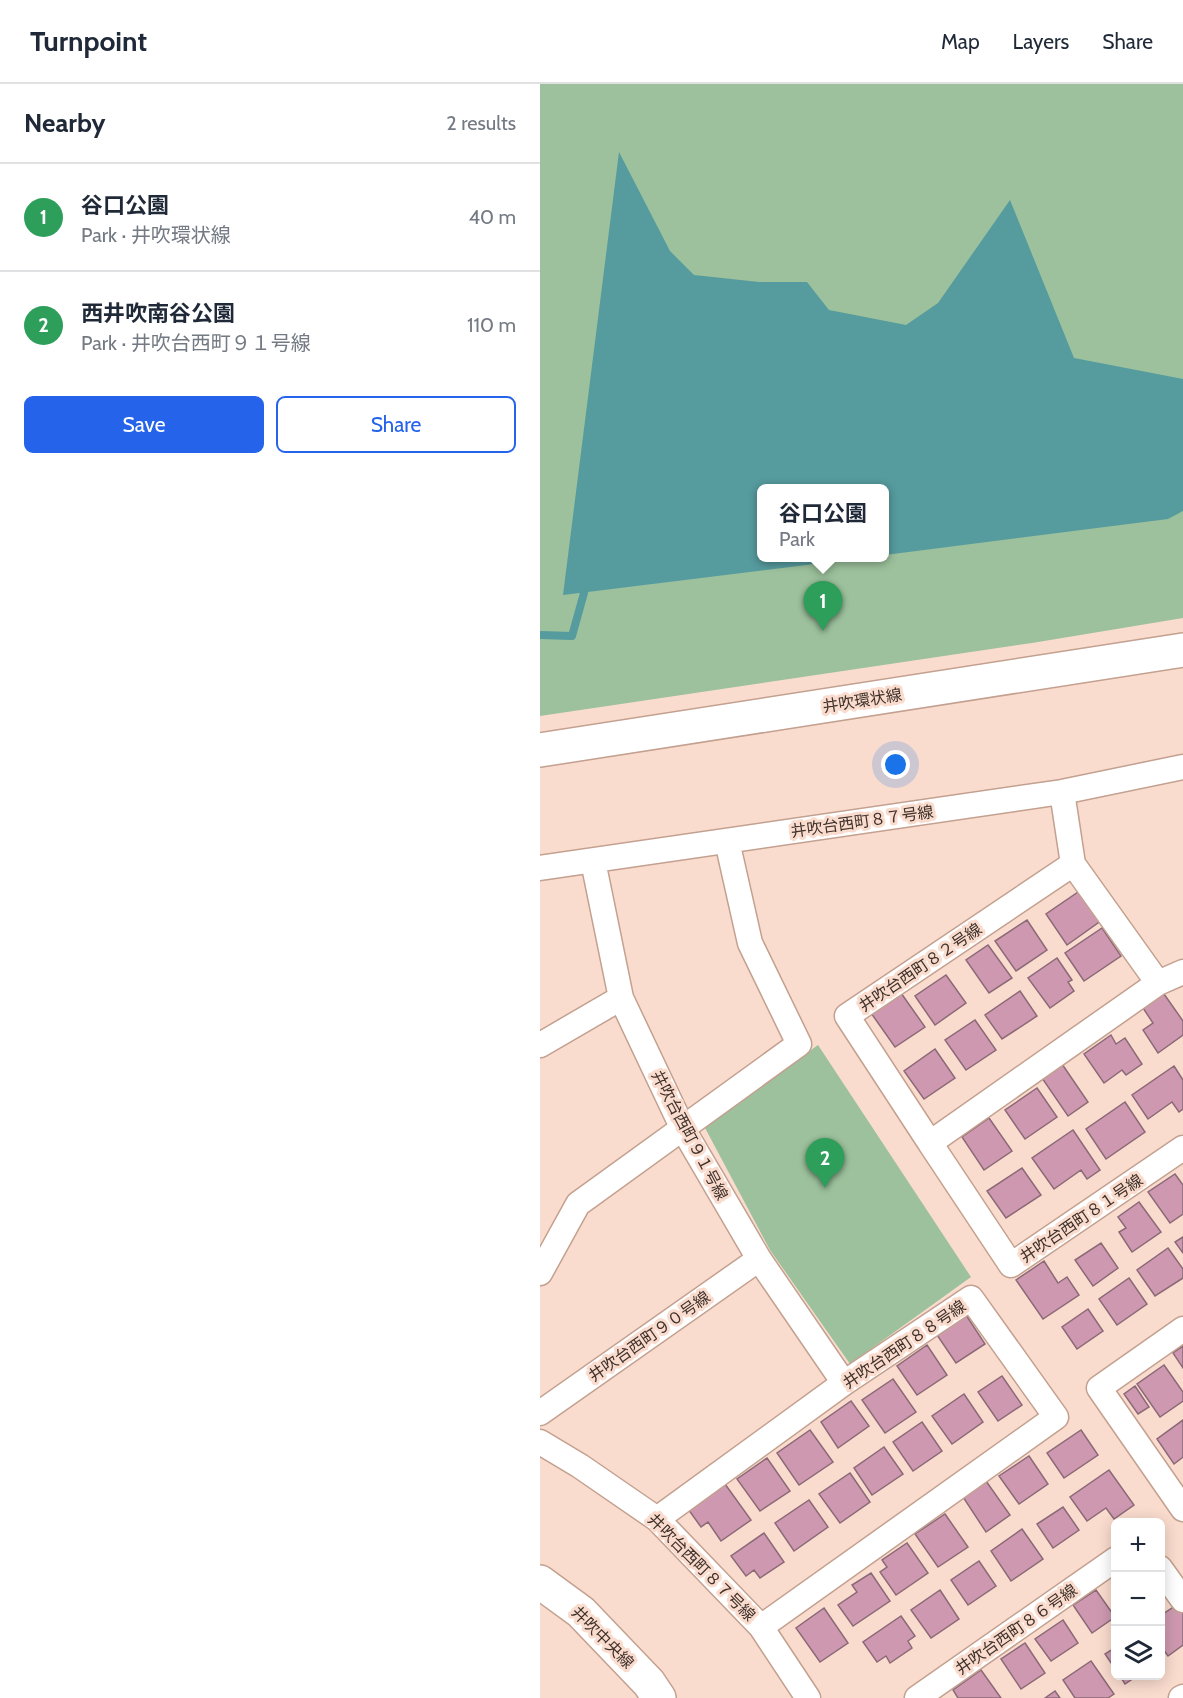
<!DOCTYPE html>
<html lang="en">
<head>
<meta charset="utf-8">
<style>
  :root { --surface:#fff; --page:#f2f2f3; --text:#1f2937; --muted:#747a83; --line:#e0e1e3; --accent:#2563eb }
  body { margin:0; font-family:Cabin,"Noto Sans JP",sans-serif; background:var(--page); color:var(--text) }
  .controls { position:absolute; right:18px; bottom:18px; display:grid; overflow:hidden; border-radius:9px; box-shadow:0 3px 15px #0003 }
  .controls button { width:54px; height:54px; display:grid; place-items:center; padding:0; border:0; border-bottom:2px solid var(--line); background:var(--surface); color:var(--text); font:30px sans-serif }
  .you { position:absolute; left:356px; top:681px; width:21px; height:21px; margin:-15px; border:4px solid #fff; border-radius:50%; background:#1a73e8; box-shadow:0 0 0 9px #1a73e833 }
  .badge { display:grid; place-items:center; width:39px; height:39px; border-radius:50%; background:var(--accent); color:#fff; font-size:20px; font-weight:700 }
  .pin { position:absolute; translate:-50% -50px; filter:drop-shadow(0 2px 3px #0008) }
  .pin::after { content:''; position:absolute; top:32px; width:21px; height:18px; background:inherit; clip-path:polygon(0 0,100% 0,50% 100%) }
  .popup { position:absolute; left:217px; top:400px; width:132px; height:78px; box-sizing:border-box; display:grid; place-content:center; border-radius:9px; background:var(--surface); filter:drop-shadow(0 2px 4px #0005); font-size:20px; white-space:nowrap; color:var(--muted) }
  .popup b { font-size:22px; color:var(--text) }
  .popup::after { content:''; position:absolute; left:50%; top:100%; margin-left:-12px; border:12px solid transparent; border-top-color:var(--surface) }
  .list { margin:0; padding:0; list-style:none }
  h2 { display:flex; justify-content:space-between; align-items:center; height:78px; margin:0; padding:0 24px; font-size:26px }
  h2 small { font-size:20px; font-weight:400; color:var(--muted) }
  .list li { display:grid; grid-template-columns:39px 1fr auto; gap:18px; align-items:center; box-sizing:border-box; height:108px; padding:0 24px; border-top:2px solid var(--line) }
  .list b { display:block; font-size:22px; white-space:nowrap }
  .list p { margin:0; font-size:20px; white-space:nowrap; color:var(--muted) }
  .list em { font-size:20px; font-style:normal; color:var(--muted) }
  .actions { display:flex; gap:12px; padding:18px 24px }
  .actions a { flex:1; padding:14px 0; border:2px solid var(--accent); border-radius:9px; text-align:center; font-size:21px; color:var(--accent) }
  .actions .main { background:var(--accent); color:#fff }
  .icon { flex:none; width:33px; height:33px; fill:none; stroke:currentColor; stroke-width:2; stroke-linecap:round; stroke-linejoin:round }
  .map { position:relative; flex:none; width:643px; height:1614px; overflow:hidden }
  header { display:flex; align-items:center; gap:36px; box-sizing:border-box; height:84px; padding:0 30px; background:var(--surface); border-bottom:2px solid var(--line) }
  header strong { font-size:28px }
  nav { display:flex; gap:33px; margin-inline-start:auto; font-size:21px }
  main { display:flex }
  aside { flex:1; background:var(--surface) }
  .map>svg:first-child { display:block }
  .green { fill:#9cc19c; fill-rule:evenodd }
  .water { fill:#569b9e }
  .lines { fill:none; stroke-linecap:round; stroke-linejoin:round }
  .stream { stroke:#569b9e; stroke-width:8 }
  .building { fill:#ce99b0; stroke:#8b6977; stroke-width:1.5 }
  .street-casing { stroke:#c3a08f; stroke-width:27 }
  .secondary-casing { stroke:#c3a08f; stroke-width:36 }
  .street { stroke:#fff; stroke-width:24 }
  .secondary { stroke:#fff; stroke-width:33 }
  .labels { text-anchor:middle; stroke-width:6; stroke-linejoin:round; paint-order:stroke }
  .street-label { font-size:16px; fill:#3f312a; stroke:#fadcce }
</style>
</head>
<body>
<header>
<strong>Turnpoint</strong>
<nav><a>Map</a><a>Layers</a><a>Share</a></nav>
</header>
<main>
<aside>
<h2>Nearby<small>2 results</small></h2>
<ul class="list">
<li><span class="badge" style="background:#2e9e5b">1</span><div><b>谷口公園</b><p>Park · 井吹環状線</p></div><em>40 m</em></li>
<li><span class="badge" style="background:#2e9e5b">2</span><div><b>西井吹南谷公園</b><p>Park · 井吹台西町９１号線</p></div><em>110 m</em></li>
</ul>
<div class="actions"><a class="main">Save</a><a>Share</a></div>
</aside>
<div class="map">
<svg width="643" height="1614" viewBox="0 0 643 1614">
  <rect width="100%" height="100%" fill="#fadcce"/>
  <path class="green" d="M 0,0 L 643,0 L 643,534 L 492,559 L 0,632 ZM 222,404 L 344,404 L 344,474 L 222,474 Z
    M 278,961 L 431,1193 L 310,1280 L 230,1166 L 164,1042 Z"/>
  <path class="water" d="M 79,68 L 130,167 L 154,191 L 219,198 L 267,198 L 289,226 L 366,241 L 398,219 L 470,116 L 534,274 L 643,295 L 643,427 L 628,435 L 345,471 L 344,404 L 222,404 L 222,474 L 323,474 L 23,511 Z"/>
  <g class="lines">
    <path class="stream" d="M 0,551 L 32,552 L 44,509"/>
  </g>
  <path class="building" d="M 541,806 L 562,836 L 527,861 L 506,830 Z
    M 487,836 L 507,866 L 476,887 L 455,857 Z
    M 562,844 L 581,872 L 544,897 L 525,869 Z
    M 448,861 L 472,894 L 449,909 L 426,876 Z
    M 517,874 L 532,896 L 528,898 L 534,907 L 510,924 L 488,894 Z
    M 406,891 L 426,919 L 395,941 L 375,912 Z
    M 480,907 L 497,932 L 462,955 L 445,931 Z
    M 361,909 L 385,943 L 355,963 L 331,929 Z
    M 624,910 L 643,937 L 643,951 L 618,969 L 603,946 L 613,939 L 603,924 Z
    M 435,936 L 456,966 L 426,986 L 405,956 Z
    M 571,951 L 576,960 L 585,954 L 602,980 L 586,991 L 582,986 L 564,999 L 544,970 Z
    M 395,965 L 415,994 L 384,1015 L 364,987 Z
    M 522,980 L 548,1018 L 528,1032 L 502,994 Z
    M 634,982 L 643,996 L 643,1025 L 639,1028 L 632,1018 L 608,1035 L 592,1011 Z
    M 497,1004 L 517,1033 L 485,1055 L 465,1026 Z
    M 585,1018 L 605,1048 L 566,1075 L 546,1045 Z
    M 449,1034 L 472,1067 L 444,1086 L 422,1053 Z
    M 533,1046 L 560,1086 L 547,1095 L 541,1086 L 514,1105 L 492,1074 Z
    M 482,1084 L 501,1111 L 466,1134 L 447,1107 Z
    M 635,1090 L 643,1101 L 643,1130 L 630,1139 L 608,1108 Z
    M 599,1118 L 621,1148 L 592,1168 L 579,1148 L 586,1144 L 578,1133 Z
    M 643,1153 L 643,1169 L 635,1158 Z
    M 561,1159 L 578,1184 L 553,1202 L 535,1176 Z
    M 628,1164 L 643,1185 L 643,1194 L 615,1212 L 597,1186 Z
    M 504,1177 L 518,1199 L 527,1193 L 539,1211 L 503,1235 L 476,1196 Z
    M 589,1194 L 607,1220 L 577,1241 L 559,1215 Z
    M 548,1225 L 563,1247 L 537,1265 L 522,1243 Z
    M 426,1231 L 445,1260 L 416,1279 L 397,1251 Z
    M 387,1261 L 407,1291 L 377,1311 L 357,1282 Z
    M 643,1262 L 643,1284 L 633,1269 Z
    M 624,1281 L 643,1308 L 643,1317 L 620,1333 L 597,1300 Z
    M 462,1292 L 482,1321 L 458,1337 L 438,1308 Z
    M 353,1295 L 376,1328 L 345,1349 L 322,1316 Z
    M 595,1302 L 609,1323 L 598,1330 L 584,1310 Z
    M 424,1310 L 443,1338 L 412,1360 L 392,1332 Z
    M 311,1317 L 329,1342 L 298,1364 L 281,1338 Z
    M 643,1336 L 643,1373 L 634,1380 L 617,1355 Z
    M 382,1338 L 402,1367 L 373,1387 L 353,1358 Z
    M 270,1346 L 293,1378 L 259,1401 L 237,1369 Z
    M 541,1346 L 558,1371 L 524,1394 L 507,1369 Z
    M 344,1363 L 363,1390 L 332,1411 L 314,1384 Z
    M 489,1372 L 508,1400 L 479,1420 L 459,1392 Z
    M 227,1374 L 250,1407 L 220,1427 L 197,1395 Z
    M 569,1386 L 594,1421 L 574,1435 L 566,1424 L 547,1437 L 530,1413 Z
    M 310,1389 L 330,1418 L 300,1439 L 279,1410 Z
    M 446,1397 L 470,1431 L 446,1448 L 423,1413 Z
    M 185,1400 L 211,1436 L 181,1457 L 168,1438 L 161,1443 L 148,1425 Z
    M 269,1416 L 288,1443 L 254,1467 L 235,1439 Z
    M 523,1423 L 539,1446 L 513,1464 L 497,1440 Z
    M 405,1430 L 428,1463 L 398,1483 L 375,1450 Z
    M 482,1445 L 503,1475 L 471,1497 L 451,1467 Z
    M 224,1449 L 244,1478 L 220,1494 L 214,1486 L 206,1492 L 191,1472 Z
    M 367,1459 L 388,1489 L 356,1511 L 340,1488 L 347,1483 L 342,1476 Z
    M 439,1477 L 456,1502 L 428,1521 L 411,1496 Z
    M 331,1489 L 350,1517 L 313,1542 L 298,1521 L 317,1508 L 312,1501 Z
    M 400,1506 L 419,1535 L 391,1554 L 371,1526 Z
    M 556,1506 L 575,1533 L 552,1549 L 533,1521 Z
    M 638,1520 L 643,1528 L 643,1561 L 628,1572 L 620,1561 L 620,1532 Z
    M 284,1524 L 308,1559 L 280,1578 L 256,1544 Z
    M 361,1532 L 375,1552 L 368,1557 L 372,1564 L 350,1579 L 346,1572 L 337,1578 L 323,1558 Z
    M 523,1536 L 538,1559 L 511,1577 L 495,1555 Z
    M 485,1559 L 505,1589 L 481,1605 L 461,1575 Z
    M 576,1563 L 576,1586 L 565,1570 Z
    M 551,1577 L 574,1610 L 568,1614 L 535,1614 L 523,1596 Z
    M 441,1586 L 461,1614 L 418,1614 L 413,1606 Z
    M 580,1592 L 597,1592 L 585,1600 Z
    M 515,1607 L 520,1614 L 505,1614 Z"/>
  <g class="lines">
    <g class="street-casing">
      <path id="street" d="M 522,708 L 533,780 L 307,932 L 390,1059 L 618,899 L 643,888
        M 53,777 L 81,914 L 143,1045 L 219,1175 L 304,1299
        M 533,780 L 618,899
        M 0,784 L 522,708 L 643,683
        M 0,961 L 81,914
        M 390,1059 L 471,1181 L 643,1064
        M 0,1189 L 38,1120 L 259,960 L 210,859 L 187,757
        M 643,1245 L 559,1304 L 643,1425
        M 0,1329 L 219,1175
        M 0,1358 L 40,1382 L 117,1435 L 221,1543 L 268,1614
        M 117,1435 L 304,1299 L 431,1214 L 516,1333 L 221,1543
        M 620,1484 L 643,1516
        M 377,1614 L 576,1475
        M 641,1614 L 643,1613"/>
    </g>
    <g class="secondary-casing">
      <path id="secondary" d="M 0,666 L 643,566
        M 0,1498 L 41,1528 L 109,1599 L 119,1614"/>
    </g>
    <use href="#street" class="street"/>
    <use href="#secondary" class="secondary"/>
  </g>
  <g class="labels">
    <g class="street-label">
      <text transform="translate(322 616) rotate(-9)" y="6">井吹環状線</text>
      <text transform="translate(322 737) rotate(-8)" y="6">井吹台西町８７号線</text>
      <text transform="translate(380 883) rotate(-34)" y="6">井吹台西町８２号線</text>
      <text transform="translate(150 1051) rotate(62)" y="6">井吹台西町９１号線</text>
      <text transform="translate(541 1134) rotate(-34)" y="6">井吹台西町８１号線</text>
      <text transform="translate(109 1252) rotate(-35)" y="6">井吹台西町９０号線</text>
      <text transform="translate(364 1260) rotate(-34)" y="6">井吹台西町８８号線</text>
      <text transform="translate(162 1483) rotate(45)" y="6">井吹台西町８７号線</text>
      <text transform="translate(476 1545) rotate(-35)" y="6">井吹台西町８６号線</text>
      <text transform="translate(63 1553) rotate(45)" y="6">井吹中央線</text>
    </g>
  </g>
</svg>
<div class="controls">
<button>+</button>
<button>−</button>
<button><svg class="icon" aria-label="layers" viewBox="0 0 24 24"><path d="M12 4l9 5-9 5-9-5zM3 14l9 5 9-5"/></svg></button>
</div>
<div class="you"></div>
<div class="pin badge" style="left:283px;top:547px;background:#2e9e5b">1</div>
<div class="popup"><b>谷口公園</b>Park</div>
<div class="pin badge" style="left:285px;top:1104px;background:#2e9e5b">2</div>
</div>
</main>
</body>
</html>
